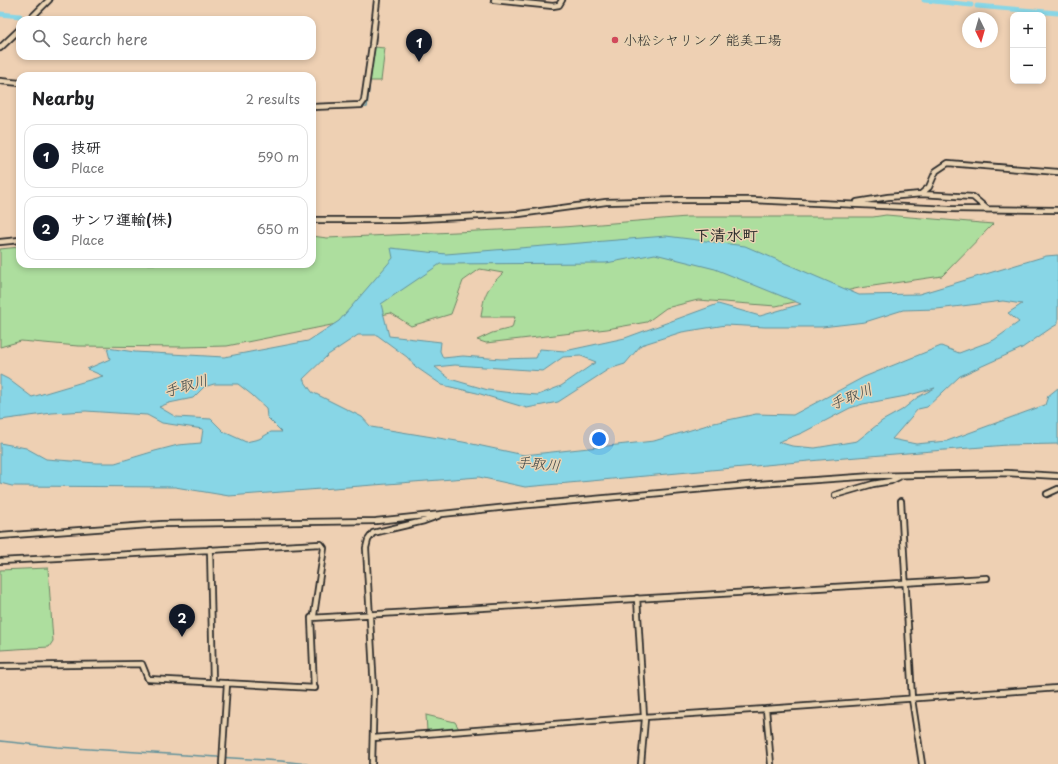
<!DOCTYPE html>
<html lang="en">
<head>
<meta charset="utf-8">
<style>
  :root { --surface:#fff; --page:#f2f2f2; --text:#202124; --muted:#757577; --line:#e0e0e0; --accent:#111827 }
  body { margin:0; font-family:"Playpen Sans","Klee One",sans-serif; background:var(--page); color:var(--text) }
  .controls { position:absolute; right:12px; top:12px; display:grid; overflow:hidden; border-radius:8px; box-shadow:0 2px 6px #0003 }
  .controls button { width:36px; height:36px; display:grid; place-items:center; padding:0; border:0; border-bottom:1px solid var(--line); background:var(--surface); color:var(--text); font:20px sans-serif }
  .compass { position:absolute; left:962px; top:12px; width:36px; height:36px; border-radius:50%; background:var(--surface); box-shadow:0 2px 6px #0003; rotate:175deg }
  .you { position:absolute; left:599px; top:439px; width:14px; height:14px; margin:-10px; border:3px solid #fff; border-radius:50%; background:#1a73e8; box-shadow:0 0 0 6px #1a73e833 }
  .badge { display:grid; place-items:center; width:26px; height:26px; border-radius:50%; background:var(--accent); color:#fff; font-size:13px; font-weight:700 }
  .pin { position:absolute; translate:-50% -33px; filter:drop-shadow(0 1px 2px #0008) }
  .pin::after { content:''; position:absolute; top:21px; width:14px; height:12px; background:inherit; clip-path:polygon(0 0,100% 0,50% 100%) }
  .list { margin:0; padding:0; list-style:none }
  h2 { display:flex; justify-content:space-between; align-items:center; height:52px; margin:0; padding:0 16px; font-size:17px }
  h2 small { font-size:13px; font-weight:400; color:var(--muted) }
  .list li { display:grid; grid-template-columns:26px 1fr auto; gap:12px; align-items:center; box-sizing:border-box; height:64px; margin:0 8px 8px; padding:0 8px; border:1px solid var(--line); border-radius:12px }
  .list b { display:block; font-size:15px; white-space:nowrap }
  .list p { margin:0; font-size:13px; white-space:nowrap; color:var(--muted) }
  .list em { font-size:13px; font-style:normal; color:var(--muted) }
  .icon { flex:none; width:22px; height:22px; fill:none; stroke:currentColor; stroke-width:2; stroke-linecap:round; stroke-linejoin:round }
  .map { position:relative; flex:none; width:1058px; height:764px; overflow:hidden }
  .search { position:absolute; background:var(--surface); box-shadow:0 2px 6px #0003; left:16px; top:16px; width:300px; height:44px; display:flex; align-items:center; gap:10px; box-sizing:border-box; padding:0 14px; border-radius:12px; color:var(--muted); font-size:15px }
  .panel { position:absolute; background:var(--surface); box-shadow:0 2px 6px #0003; left:16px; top:72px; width:300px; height:196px; border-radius:12px }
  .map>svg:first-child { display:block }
  .green { fill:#adde9e; stroke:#6c8464 }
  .water { fill:#88d6e6; stroke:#63929b; fill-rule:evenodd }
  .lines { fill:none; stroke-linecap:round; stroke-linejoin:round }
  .stream { stroke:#63929b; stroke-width:1.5 }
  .canal { stroke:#88d6e6; stroke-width:5 }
  .minor-casing { stroke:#2b2b2b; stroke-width:8 }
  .minor { stroke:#ead3b3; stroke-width:4.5 }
  .poi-dot { fill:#d1495b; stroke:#ead3b3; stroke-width:1.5 }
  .labels { text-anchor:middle; stroke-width:3; stroke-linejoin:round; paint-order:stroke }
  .poi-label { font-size:14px; fill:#2b2b2b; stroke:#ead3b3; text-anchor:start }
  .water-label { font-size:15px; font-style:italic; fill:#394547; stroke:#ead3b3 }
  .quarter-label { font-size:16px; font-weight:bold; fill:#2b2b2b; stroke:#ead3b3 }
</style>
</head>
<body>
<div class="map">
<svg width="1058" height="764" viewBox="0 0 1058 764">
  <rect width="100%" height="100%" fill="#eed0b3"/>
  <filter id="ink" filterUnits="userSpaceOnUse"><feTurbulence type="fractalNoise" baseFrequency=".025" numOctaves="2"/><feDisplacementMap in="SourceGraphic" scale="8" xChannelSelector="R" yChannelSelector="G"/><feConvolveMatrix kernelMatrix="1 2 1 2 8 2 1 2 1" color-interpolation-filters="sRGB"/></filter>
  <g filter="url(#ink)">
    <path class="green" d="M 374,47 L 385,48 L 381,81 L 370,81 Z
      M 886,215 L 993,224 L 942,276 L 859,288 L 776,306 L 698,300 L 666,308 L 647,322 L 607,329 L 486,343 L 477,340 L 492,333 L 512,328 L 515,317 L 481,317 C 484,294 486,289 503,273 L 480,269 L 463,281 L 451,314 L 411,326 L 391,313 L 227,346 L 183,347 L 78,346 L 21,341 L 0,347 L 0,249 L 20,247 L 20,264 L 312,264 L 312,236 L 327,238 L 563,227 L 687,217 L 873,217 Z
      M 48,568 L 53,641 L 49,647 L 0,650 L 0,570 Z
      M 426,715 L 455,722 L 459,729 L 427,731 Z"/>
    <path class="water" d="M 666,236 L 745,246 L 859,295 L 919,294 L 1046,256 L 1058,255 L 1058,324 L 1051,328 L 1022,348 L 960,376 L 927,407 L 918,409 L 892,439 L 916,444 L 947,441 L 1045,405 L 1048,396 L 1058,388 L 1058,444 L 1007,445 L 820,460 L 525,487 L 479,477 L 229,496 L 175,487 L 12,486 L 0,483 L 0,443 L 26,448 L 46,459 L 96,463 L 115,463 L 155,451 L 178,445 L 201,443 L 203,429 L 162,423 L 147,415 L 86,411 L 52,413 L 0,420 L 0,375 L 8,379 L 32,397 L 103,376 L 87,369 L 110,359 L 107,348 L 135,352 L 224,357 L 308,341 L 339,321 L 393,258 L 391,248 L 446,254 ZM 655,254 L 715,269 L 801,304 L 760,316 L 718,304 L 625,338 L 565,351 L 540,349 L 536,358 L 501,359 L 463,356 L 443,358 L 440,351 L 441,342 L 389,336 L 381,304 L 440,264 L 606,263 ZM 1003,301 L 1022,304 L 1008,313 L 1019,322 L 994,340 L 959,353 L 941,346 L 864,377 L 793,415 L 756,414 L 714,423 L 654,441 L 524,455 L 463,442 L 371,427 L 362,417 L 312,392 L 303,379 L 328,355 L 358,335 L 377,335 L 407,357 L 416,367 L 442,385 L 477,393 L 527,408 L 558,402 L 609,369 L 625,364 L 641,345 L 682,332 L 726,325 L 765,327 L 822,327 L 865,322 L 903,310 L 937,309 ZM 581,356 L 596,362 L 561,386 L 538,395 L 512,393 L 488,390 L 450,379 L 435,367 L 455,365 L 543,371 L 563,357 ZM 214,384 L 238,384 L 252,395 L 266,408 L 267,417 L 282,432 L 271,432 L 259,439 L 246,442 L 224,432 L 211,419 L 176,417 L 159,407 L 169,403 L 193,398 L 204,387 ZM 935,388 L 918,397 L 902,410 L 882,421 L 857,441 L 815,448 L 792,446 L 778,442 L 802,433 L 850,408 L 863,404 L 906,396 Z"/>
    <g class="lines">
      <path class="stream" d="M 312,110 L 315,109 L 367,107 L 373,51
        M 0,741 L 57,747 L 281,761 L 307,764"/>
      <path class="canal" d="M 924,0 L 971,5
        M 977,6 L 1058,13
        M 0,14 L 20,16
        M 39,19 L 55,20"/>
      <g class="minor-casing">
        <path id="minor" d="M 494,0 L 553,6 L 559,5 L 562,0
          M 29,20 L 49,0
          M 0,48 L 20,29
          M 0,81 L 20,83
          M 312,107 L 361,105 L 364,101 L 372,45 L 377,0
          M 921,194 L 973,197 L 987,209
          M 857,202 L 888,197 L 921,194 L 929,187 L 936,171 L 948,163 L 1058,172
          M 312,220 L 400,220 L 519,214 L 606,202 L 681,200 L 752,200 L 949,209 L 1058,210
          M 0,242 L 20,240
          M 1047,494 L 1058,489
          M 835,495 L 873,484 L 891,481 L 899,477
          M 901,501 L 912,699 L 922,764
          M 0,536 L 162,524 L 376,521 L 518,506 L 759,484 L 873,476 L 1007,473 L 1058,476
          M 210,549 L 213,682
          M 0,561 L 321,544 L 324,548 L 314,615 L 311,618 L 314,688
          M 637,598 L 644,717 L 645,719 L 641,764
          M 311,618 L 987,578
          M 0,666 L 142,664 L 148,679 L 315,688
          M 766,709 L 771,764
          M 373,738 L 644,717 L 766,709 L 1058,688
          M 222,764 L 227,683
          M 372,764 L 374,690 L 366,548 L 368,540 L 373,533 L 424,521 L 438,516"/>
      </g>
      <use href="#minor" class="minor"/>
    </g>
  </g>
  <circle class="poi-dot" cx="615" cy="40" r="4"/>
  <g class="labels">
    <g class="poi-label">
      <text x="623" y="45">小松シヤリング 能美工場</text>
    </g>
    <g class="water-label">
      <text transform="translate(186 386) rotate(-16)" y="5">手取川</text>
      <text transform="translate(851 397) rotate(-22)" y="5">手取川</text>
      <text transform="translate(538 464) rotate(5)" y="5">手取川</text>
    </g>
    <g class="quarter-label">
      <text x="726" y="241">下清水町</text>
    </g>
  </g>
</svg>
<div class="controls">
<button>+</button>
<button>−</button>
</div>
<svg class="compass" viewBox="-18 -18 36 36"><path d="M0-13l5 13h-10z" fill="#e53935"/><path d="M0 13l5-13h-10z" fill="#757577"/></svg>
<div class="you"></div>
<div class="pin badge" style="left:419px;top:62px">1</div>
<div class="pin badge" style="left:182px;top:637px">2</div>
<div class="search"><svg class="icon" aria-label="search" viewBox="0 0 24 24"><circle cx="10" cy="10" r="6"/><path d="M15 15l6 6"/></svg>Search here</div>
<section class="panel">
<h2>Nearby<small>2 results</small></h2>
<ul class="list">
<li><span class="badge">1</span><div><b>技研</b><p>Place</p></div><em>590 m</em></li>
<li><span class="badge">2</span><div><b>サンワ運輸(株)</b><p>Place</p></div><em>650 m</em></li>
</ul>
</section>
</div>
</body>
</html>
